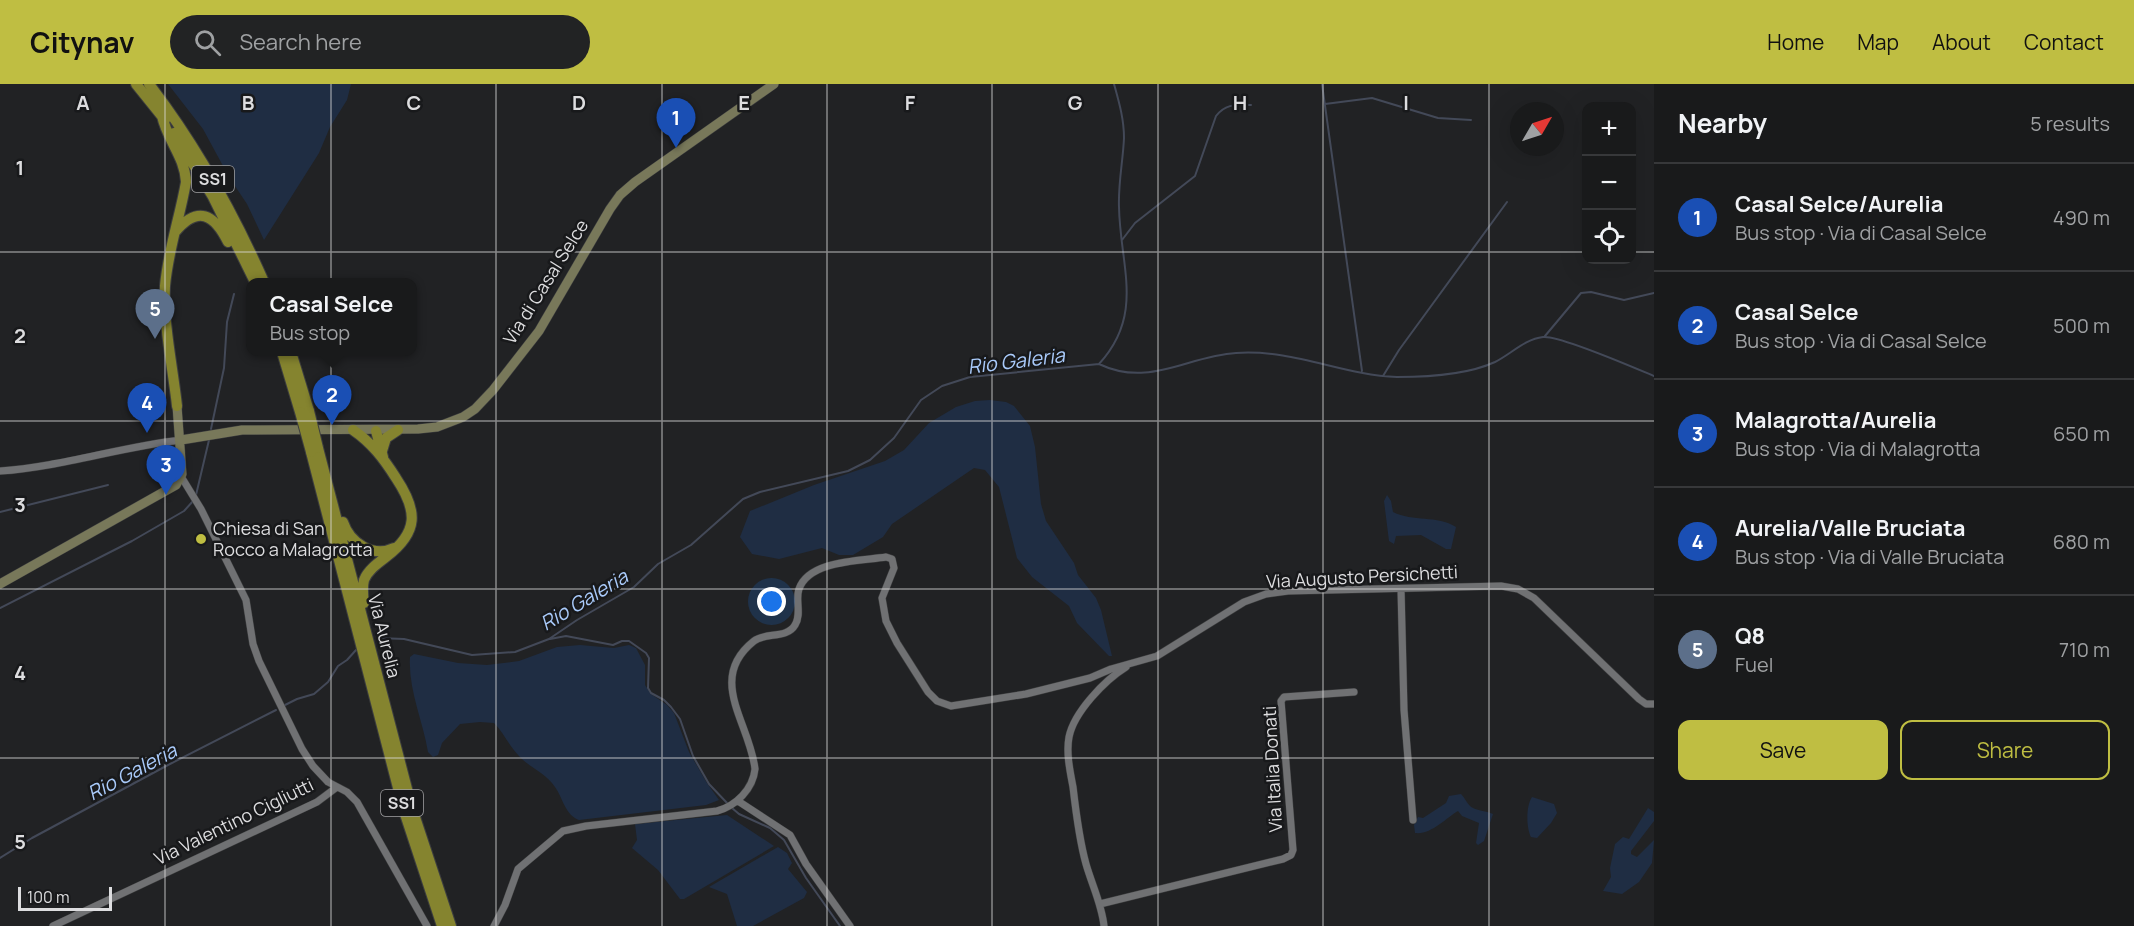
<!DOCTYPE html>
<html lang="en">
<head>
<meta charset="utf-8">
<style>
  :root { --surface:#191a1b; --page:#222324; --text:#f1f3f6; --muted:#9fa1a3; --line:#37383a; --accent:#bfbe42 }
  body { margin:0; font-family:Manrope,sans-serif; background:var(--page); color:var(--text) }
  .controls { position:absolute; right:18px; top:18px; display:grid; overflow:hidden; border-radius:12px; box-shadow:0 6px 24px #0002 }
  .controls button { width:54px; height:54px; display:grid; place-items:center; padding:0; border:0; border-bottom:2px solid var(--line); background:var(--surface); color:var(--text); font:30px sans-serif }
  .compass { position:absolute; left:1510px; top:18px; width:54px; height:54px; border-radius:50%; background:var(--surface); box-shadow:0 6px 24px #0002; rotate:51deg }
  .scale { position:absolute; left:18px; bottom:15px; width:94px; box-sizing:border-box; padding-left:6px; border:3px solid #dddddf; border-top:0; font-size:16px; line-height:21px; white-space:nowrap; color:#dddddf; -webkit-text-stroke:4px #18191b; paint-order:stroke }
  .you { position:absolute; left:772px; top:518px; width:21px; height:21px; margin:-15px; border:4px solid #fff; border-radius:50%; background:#1a73e8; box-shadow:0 0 0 9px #1a73e833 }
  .badge { display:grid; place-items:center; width:39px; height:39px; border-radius:50%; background:var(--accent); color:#fff; font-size:20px; font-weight:700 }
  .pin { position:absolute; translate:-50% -50px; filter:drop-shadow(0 2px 3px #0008) }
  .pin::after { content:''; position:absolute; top:32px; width:21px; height:18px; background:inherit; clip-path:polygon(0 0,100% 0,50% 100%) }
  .popup { position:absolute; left:246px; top:194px; width:171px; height:78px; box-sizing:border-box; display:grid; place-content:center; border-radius:12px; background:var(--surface); filter:drop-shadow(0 2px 4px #0005); font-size:20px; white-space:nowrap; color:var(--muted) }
  .popup b { font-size:22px; color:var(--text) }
  .popup::after { content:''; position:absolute; left:50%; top:100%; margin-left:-12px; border:12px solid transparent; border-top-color:var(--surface) }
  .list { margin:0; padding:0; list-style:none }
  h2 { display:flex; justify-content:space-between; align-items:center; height:78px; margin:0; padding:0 24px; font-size:26px }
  h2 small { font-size:20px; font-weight:400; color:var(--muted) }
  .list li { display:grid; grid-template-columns:39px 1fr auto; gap:18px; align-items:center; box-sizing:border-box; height:108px; padding:0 24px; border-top:2px solid var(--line) }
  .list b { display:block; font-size:22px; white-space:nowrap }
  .list p { margin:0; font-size:20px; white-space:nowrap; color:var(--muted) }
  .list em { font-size:20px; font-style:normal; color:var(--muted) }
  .actions { display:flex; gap:12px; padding:18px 24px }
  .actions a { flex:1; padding:14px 0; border:2px solid var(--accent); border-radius:12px; text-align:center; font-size:21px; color:var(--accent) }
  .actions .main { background:var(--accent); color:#111 }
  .icon { flex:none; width:33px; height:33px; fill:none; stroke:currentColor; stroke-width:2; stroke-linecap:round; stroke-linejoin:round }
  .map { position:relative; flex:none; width:1654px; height:842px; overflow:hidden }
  header { display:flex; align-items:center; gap:36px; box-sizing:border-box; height:84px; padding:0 30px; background:var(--accent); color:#111 }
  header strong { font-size:28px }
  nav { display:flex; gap:33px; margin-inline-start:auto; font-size:21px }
  .search { width:420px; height:54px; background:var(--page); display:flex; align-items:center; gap:15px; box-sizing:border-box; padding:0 21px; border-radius:33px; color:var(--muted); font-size:22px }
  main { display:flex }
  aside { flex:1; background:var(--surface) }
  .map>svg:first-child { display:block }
  .green { fill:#1f2d43 }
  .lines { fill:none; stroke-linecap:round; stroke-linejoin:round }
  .stream { stroke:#434958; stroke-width:2 }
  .minor-casing { stroke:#3d3e3f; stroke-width:8 }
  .secondary-casing { stroke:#3d3e3f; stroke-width:10 }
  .trunk-casing { stroke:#3d3e3f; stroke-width:12 }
  .minor { stroke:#707173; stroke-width:7 }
  .secondary { stroke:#78785a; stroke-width:9 }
  .trunk { stroke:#85842f; stroke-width:10 }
  .trunk-bridge-casing { stroke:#3d3e3f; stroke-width:12; stroke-linecap:butt }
  .trunk-bridge { stroke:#85842f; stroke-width:10 }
  .grid { fill:none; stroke:#dddddf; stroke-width:1.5; stroke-opacity:0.55 }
  .poi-dot { fill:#bfbe42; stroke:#18191b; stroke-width:2 }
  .labels { text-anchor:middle; stroke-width:5; stroke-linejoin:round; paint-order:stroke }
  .shield { fill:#18191b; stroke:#a2a2a4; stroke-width:1.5 }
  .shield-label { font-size:16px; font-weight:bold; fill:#dddddf }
  .street-label { font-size:18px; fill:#dddddf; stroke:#18191b }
  .poi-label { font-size:18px; fill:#dddddf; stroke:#18191b; text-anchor:start }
  .water-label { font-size:20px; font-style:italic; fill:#a9cafa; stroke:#18191b }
  .grid-label { font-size:20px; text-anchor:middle; font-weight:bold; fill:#dddddf; stroke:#18191b; stroke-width:5; stroke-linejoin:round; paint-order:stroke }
</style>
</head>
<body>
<header>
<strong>Citynav</strong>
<div class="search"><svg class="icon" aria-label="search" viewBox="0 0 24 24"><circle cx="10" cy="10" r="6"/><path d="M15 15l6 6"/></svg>Search here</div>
<nav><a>Home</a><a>Map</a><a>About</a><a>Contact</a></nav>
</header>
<main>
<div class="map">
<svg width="1654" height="842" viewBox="0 0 1654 842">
  <rect width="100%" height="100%" fill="#212224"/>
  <path class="green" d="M 168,0 L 351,0 L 347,16 L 330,43 L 319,69 L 264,156 L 247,120 L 229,93 L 203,45 Z
    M 990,316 L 1006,318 L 1014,322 L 1030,342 L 1035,363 L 1041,420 L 1046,437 L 1074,479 L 1078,491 L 1096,514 L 1101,526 L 1112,572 L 1109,572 L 1077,539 L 1069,522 L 1032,493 L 1017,474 L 999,403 L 985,386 L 974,384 L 892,440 L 883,453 L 853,471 L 839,471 L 822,464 L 779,475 L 752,470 L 740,453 L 750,427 L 814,401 L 885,377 L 904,366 L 929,339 L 956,323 L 975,317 Z
    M 1387,411 L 1391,417 L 1393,428 C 1413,438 1437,431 1456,443 L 1451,465 L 1446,465 L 1421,451 L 1396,452 L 1394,460 L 1389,457 L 1384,417 Z
    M 580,561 L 614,564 L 629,561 L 636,564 L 645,581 L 645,601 L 651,610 L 667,621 L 674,629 L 689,668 L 707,699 L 719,716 L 706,721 L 579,736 C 565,731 563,714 555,703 C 546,689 530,684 519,672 C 509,662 504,649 494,639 L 480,638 L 460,640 L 442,659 L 438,671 L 433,673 L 428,668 C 423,637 408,605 410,573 L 414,570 L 458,579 L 487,581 L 519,577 L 557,563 Z
    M 1461,710 C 1465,714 1466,718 1470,722 C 1473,726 1487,727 1493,730 L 1484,757 L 1478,761 L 1476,759 L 1479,739 L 1462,732 L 1458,727 C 1446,734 1431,751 1415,749 L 1414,741 L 1418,733 L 1423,734 L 1446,719 L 1449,712 Z
    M 1532,713 L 1554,720 L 1557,729 L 1551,739 L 1537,754 L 1531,753 C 1526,743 1526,722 1532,713 Z
    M 1648,724 L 1654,728 L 1654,737 L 1631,767 L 1631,770 L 1637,773 L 1654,756 L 1652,779 L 1639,798 L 1622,810 L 1603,807 L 1611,793 L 1610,784 L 1615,760 L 1623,753 L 1629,755 Z
    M 727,731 L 774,762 L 684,815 L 680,815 L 658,786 L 632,764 L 637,756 L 635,740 Z
    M 778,763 L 787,769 L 792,779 L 788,785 L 807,808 L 804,814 L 753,842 L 737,842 L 727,810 L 709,803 Z"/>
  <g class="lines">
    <path class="stream" d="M 1322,0 L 1362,287
      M 1325,20 L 1372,14 L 1438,34 L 1471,36
      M 1122,156 L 1135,139 L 1195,92 L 1216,32 C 1226,19 1237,21 1251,21
      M 1545,252 L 1581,209 L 1591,208 L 1624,216 L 1654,209
      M 1099,280 C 1145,230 1120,182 1119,123 C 1118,100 1123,77 1124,54 C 1124,35 1119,18 1114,0
      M 1383,292 L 1399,266 L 1507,118
      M 211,345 L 224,284 L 227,238 L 234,210
      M 196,411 L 209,356
      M 0,428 L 108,401
      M 0,524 L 132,457 L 184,427 L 194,416
      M 378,554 L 404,555 L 472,571 L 515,568 L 549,555 L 577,536 L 634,503 L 658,480 L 691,461 L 743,415 L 760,408 L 848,387 L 870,376 L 894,354 L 921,316 L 942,302 L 970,293 L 1099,280 C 1149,304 1187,272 1236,269 C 1294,265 1342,291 1397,293 C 1428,293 1467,291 1495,278 C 1511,270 1525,255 1543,253 C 1559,251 1635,284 1654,292
      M 550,555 L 566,552 L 613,561 L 622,557 L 629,557 L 646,569 L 649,574 L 648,604 L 651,609 L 664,616 L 671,623 L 680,635 L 693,672 L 709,700 L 728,720
      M 285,621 L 297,615 L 314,610 L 328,598 L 338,582 L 347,576 L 356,566
      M 732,724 L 739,730 L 770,744 L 784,756 L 806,794 L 840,842
      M 0,774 L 32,754 L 168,681 L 276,626"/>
    <g class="minor-casing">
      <path id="minor" d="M 0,387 C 60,383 120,363 181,356
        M 182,394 L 201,425 L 246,516 L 253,560 L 259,577 L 302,665 L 313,682 L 328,698 L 347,708 L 357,718 L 427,842
        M 1401,505 L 1404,626 L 1413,736
        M 738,717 L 790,751 L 806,780 L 850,842
        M 1100,820 L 1283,775 L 1291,771 L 1293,766 L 1281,617 L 1284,613 L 1354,608
        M 53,842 L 317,718 L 337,703
        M 494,842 L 505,821 L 518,785 L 563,747 L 586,742 L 717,727 C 736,722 753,705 755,685 C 750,639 706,595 754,557 C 765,548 787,555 795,541 C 802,530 795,516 799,505 C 809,476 861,477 886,473 L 892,475 L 894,484 L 882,514 L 886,537 L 897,559 L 928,608 L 937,617 L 951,622 L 1026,610 L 1090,594 L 1111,585 L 1157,572 L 1244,518 L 1266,510 L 1288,507 L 1501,502 L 1518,505 L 1534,514 L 1639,615 L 1646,620 L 1654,620
        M 1104,842 C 1102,821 1092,801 1086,780 C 1079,755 1076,729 1073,703 C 1070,687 1066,669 1069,653 C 1074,628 1105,596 1126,583"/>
    </g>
    <g class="secondary-casing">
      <path id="secondary" d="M 181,356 L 242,346 L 418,345 L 437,343 L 463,333 L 475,325 L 493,306 L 539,247 L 610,125 L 620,111 L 635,98 L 774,0
        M 0,500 L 176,401 L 182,390 L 177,322"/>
    </g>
    <g class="trunk-casing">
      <path id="trunk" d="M 136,0 L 165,36
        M 149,0 C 196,61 233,128 264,198
        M 162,32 C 167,56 185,73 186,98 C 180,133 168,166 165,202 C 163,240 173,284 177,322
        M 174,49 L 213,113 L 255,198
        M 175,148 C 198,121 214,130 228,158
        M 282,268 L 300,328
        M 291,268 L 309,327
        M 353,346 C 372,359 384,375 396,394 C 418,427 419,448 386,473 C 378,479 368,486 364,496 C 362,504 363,512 364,519
        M 376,347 L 383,373
        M 318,364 L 412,724 L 451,842
        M 382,367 L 386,354 L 398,346
        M 311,368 L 404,727 L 442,842
        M 343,438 C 350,459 373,474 394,464"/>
    </g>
    <use href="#minor" class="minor"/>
    <use href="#secondary" class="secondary"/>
    <use href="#trunk" class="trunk"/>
    <g class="trunk-bridge-casing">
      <path id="trunk-bridge" d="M 309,327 L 318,364
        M 300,328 L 311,368"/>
    </g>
    <use href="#trunk-bridge" class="trunk-bridge"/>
  </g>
  <path class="grid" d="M 165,0 L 165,842M 331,0 L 331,842M 496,0 L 496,842M 662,0 L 662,842M 827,0 L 827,842M 992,0 L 992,842M 1158,0 L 1158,842M 1323,0 L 1323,842M 1489,0 L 1489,842M 0,168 L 1586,168M 1632,168 L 1654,168M 0,337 L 1654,337M 0,505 L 1654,505M 0,674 L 1654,674"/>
  <circle class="poi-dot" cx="201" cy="455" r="6"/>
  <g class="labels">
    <g class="shield">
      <rect x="192" y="82" width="42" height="26" rx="4.5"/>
      <rect x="381" y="706" width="42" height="26" rx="4.5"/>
    </g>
    <g class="shield-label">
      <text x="213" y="101">SS1</text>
      <text x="402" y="725">SS1</text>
    </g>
    <g class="street-label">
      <text transform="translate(546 198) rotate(-58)" y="6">Via di Casal Selce</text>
      <text transform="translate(1362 493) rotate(-3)" y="6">Via Augusto Persichetti</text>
      <text transform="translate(384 552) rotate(76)" y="6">Via Aurelia</text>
      <text transform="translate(1273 685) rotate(-93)" y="6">Via Italia Donati</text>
      <text transform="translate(234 738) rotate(-26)" y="6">Via Valentino Cigliutti</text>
    </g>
    <g class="poi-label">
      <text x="213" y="451">Chiesa di San<tspan x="213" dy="21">Rocco a Malagrotta</tspan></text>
    </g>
    <g class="water-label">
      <text transform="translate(1016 277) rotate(-7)" y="7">Rio Galeria</text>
      <text transform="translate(584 516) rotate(-31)" y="7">Rio Galeria</text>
      <text transform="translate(132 688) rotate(-28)" y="7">Rio Galeria</text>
    </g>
  </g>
  <g class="grid-label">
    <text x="83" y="26">A</text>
    <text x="248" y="26">B</text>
    <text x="414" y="26">C</text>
    <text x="579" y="26">D</text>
    <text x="744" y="26">E</text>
    <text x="910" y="26">F</text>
    <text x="1075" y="26">G</text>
    <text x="1240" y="26">H</text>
    <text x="1406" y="26">I</text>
    <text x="20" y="91">1</text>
    <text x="20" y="259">2</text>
    <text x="20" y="428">3</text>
    <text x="20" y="596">4</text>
    <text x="20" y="765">5</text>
  </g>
</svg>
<div class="controls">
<button>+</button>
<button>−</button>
<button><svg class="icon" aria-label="locate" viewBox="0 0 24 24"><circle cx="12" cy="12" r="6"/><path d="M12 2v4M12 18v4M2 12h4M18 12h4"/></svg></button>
</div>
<svg class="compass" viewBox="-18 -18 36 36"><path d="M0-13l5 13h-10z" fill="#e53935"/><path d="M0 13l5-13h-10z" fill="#9fa1a3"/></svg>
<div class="scale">100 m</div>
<div class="you"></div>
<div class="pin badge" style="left:676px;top:64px;background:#1a4fb4">1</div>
<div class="pin badge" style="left:332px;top:341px;background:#1a4fb4">2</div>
<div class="popup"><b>Casal Selce</b>Bus stop</div>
<div class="pin badge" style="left:166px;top:411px;background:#1a4fb4">3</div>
<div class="pin badge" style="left:147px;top:349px;background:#1a4fb4">4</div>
<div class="pin badge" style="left:155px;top:255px;background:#5c6f8a">5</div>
</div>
<aside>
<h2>Nearby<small>5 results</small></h2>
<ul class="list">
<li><span class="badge" style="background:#1a4fb4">1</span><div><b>Casal Selce/Aurelia</b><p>Bus stop · Via di Casal Selce</p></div><em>490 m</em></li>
<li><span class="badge" style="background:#1a4fb4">2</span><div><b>Casal Selce</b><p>Bus stop · Via di Casal Selce</p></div><em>500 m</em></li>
<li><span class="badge" style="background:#1a4fb4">3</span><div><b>Malagrotta/Aurelia</b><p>Bus stop · Via di Malagrotta</p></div><em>650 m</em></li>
<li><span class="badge" style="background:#1a4fb4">4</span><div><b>Aurelia/Valle Bruciata</b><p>Bus stop · Via di Valle Bruciata</p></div><em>680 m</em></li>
<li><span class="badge" style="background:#5c6f8a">5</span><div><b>Q8</b><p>Fuel</p></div><em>710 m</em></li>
</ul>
<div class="actions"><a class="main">Save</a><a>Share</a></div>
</aside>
</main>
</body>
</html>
